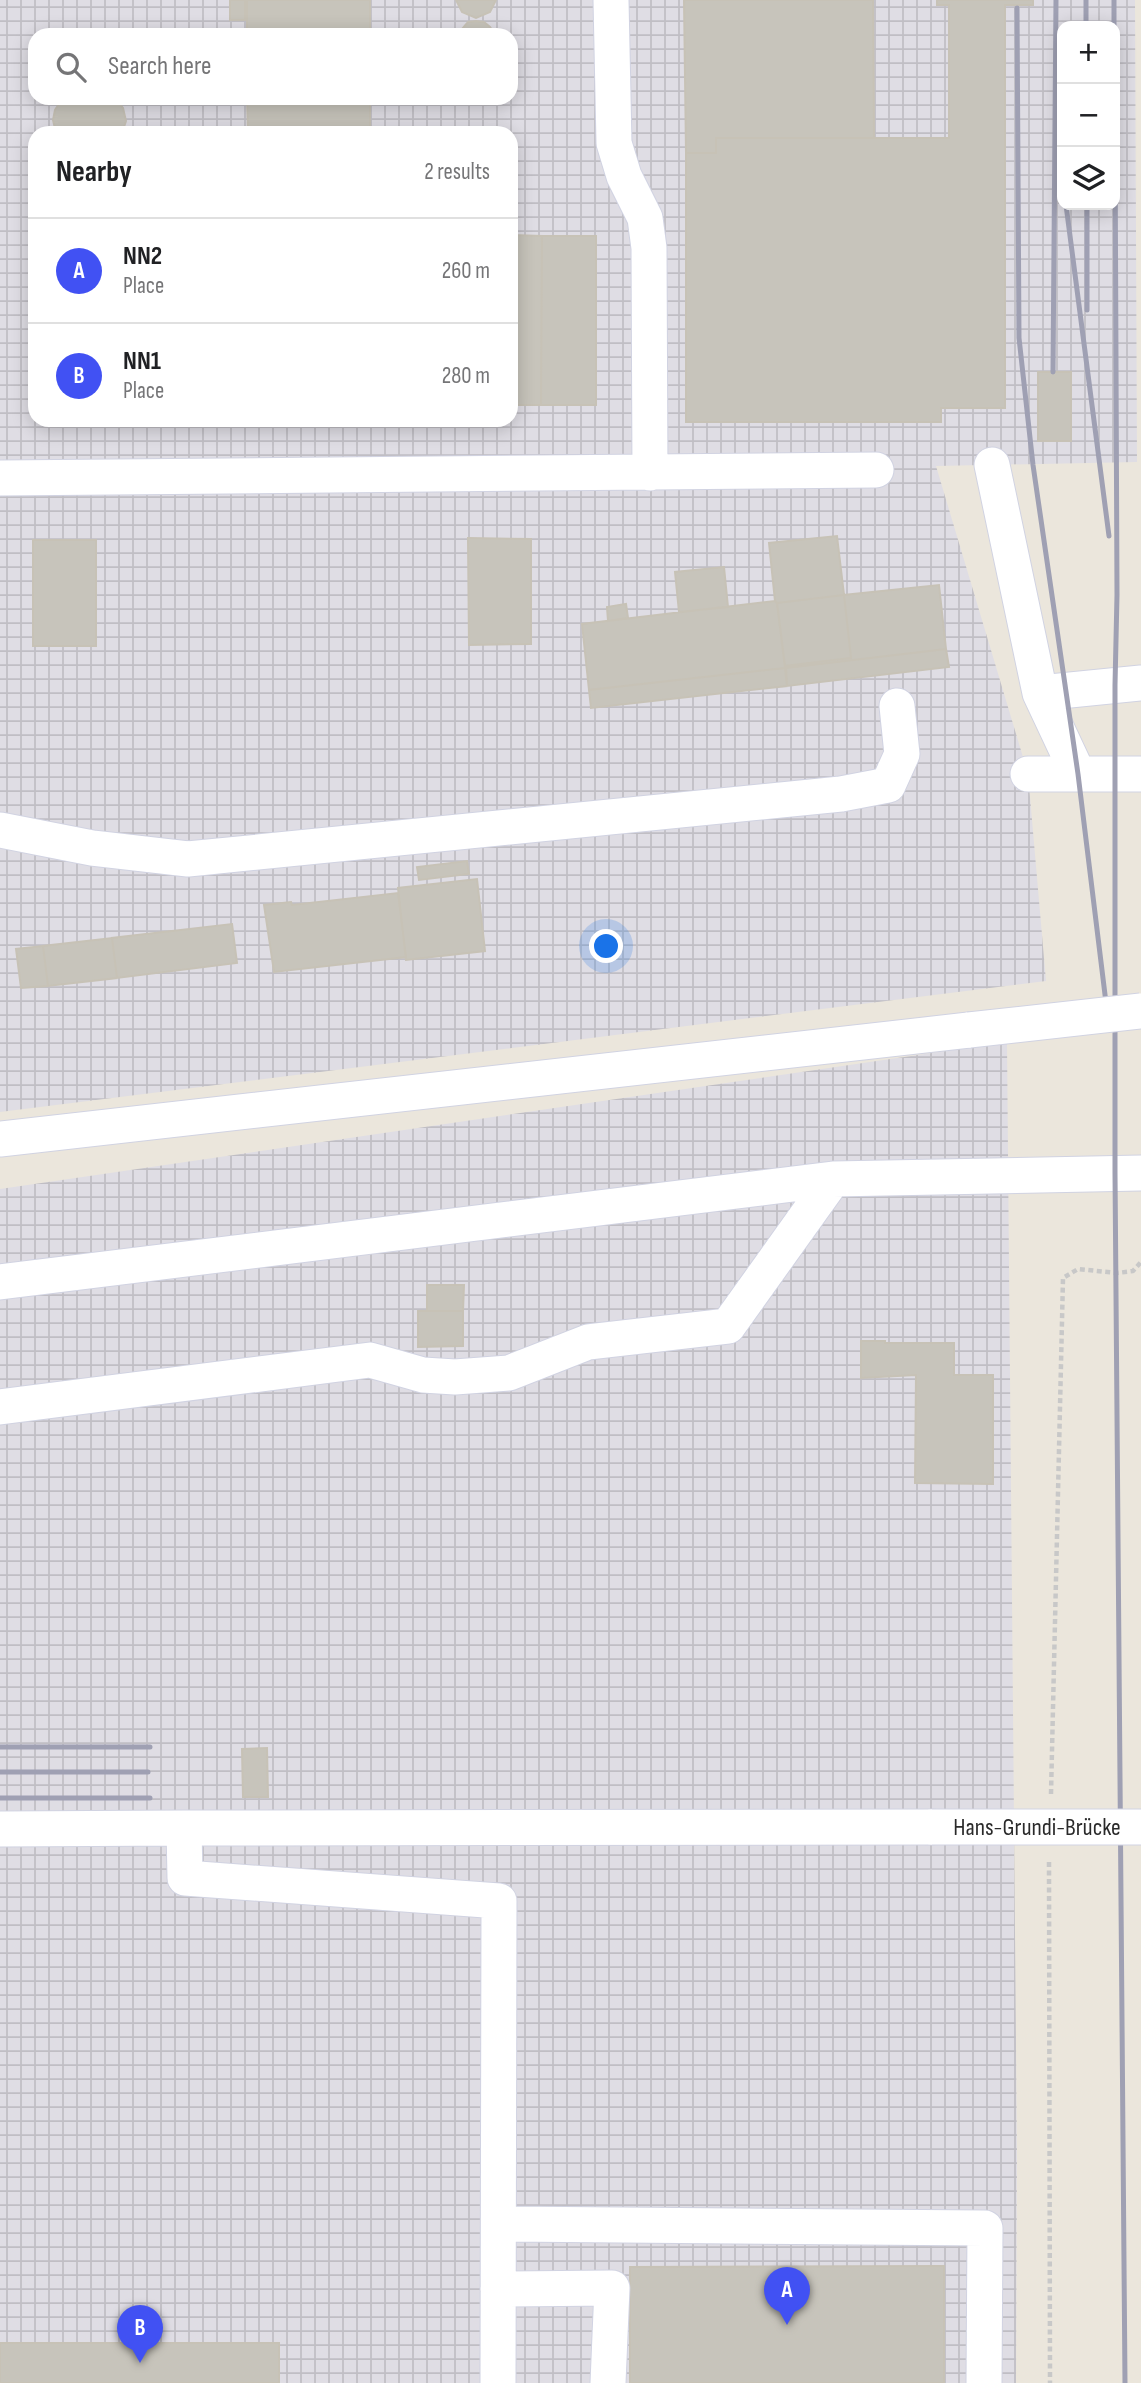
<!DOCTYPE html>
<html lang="en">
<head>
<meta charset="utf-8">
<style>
  :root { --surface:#fff; --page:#f6f6f6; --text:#202124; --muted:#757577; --line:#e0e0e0; --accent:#4151f3 }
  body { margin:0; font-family:"Sofia Sans Condensed",sans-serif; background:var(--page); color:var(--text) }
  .controls { position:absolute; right:21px; top:21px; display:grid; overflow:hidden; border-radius:14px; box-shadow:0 4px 18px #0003 }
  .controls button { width:63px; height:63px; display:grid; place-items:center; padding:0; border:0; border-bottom:2px solid var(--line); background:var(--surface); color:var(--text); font:35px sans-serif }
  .you { position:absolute; left:607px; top:947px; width:24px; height:24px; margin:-18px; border:5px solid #fff; border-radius:50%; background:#1a73e8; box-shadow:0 0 0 10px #1a73e833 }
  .badge { display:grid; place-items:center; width:46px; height:46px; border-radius:50%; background:var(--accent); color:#fff; font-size:23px; font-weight:700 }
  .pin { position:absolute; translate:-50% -58px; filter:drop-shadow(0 2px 4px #0008) }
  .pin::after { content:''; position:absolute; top:37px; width:24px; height:21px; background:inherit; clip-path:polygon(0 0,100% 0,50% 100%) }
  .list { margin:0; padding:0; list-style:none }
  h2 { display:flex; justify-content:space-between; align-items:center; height:91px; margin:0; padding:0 28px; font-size:30px }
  h2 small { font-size:23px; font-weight:400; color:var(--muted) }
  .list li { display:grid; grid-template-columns:46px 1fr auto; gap:21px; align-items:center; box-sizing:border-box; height:105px; padding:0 28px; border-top:2px solid var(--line) }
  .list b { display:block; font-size:26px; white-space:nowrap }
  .list p { margin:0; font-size:23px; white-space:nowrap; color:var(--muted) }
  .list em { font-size:23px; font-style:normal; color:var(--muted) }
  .icon { flex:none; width:38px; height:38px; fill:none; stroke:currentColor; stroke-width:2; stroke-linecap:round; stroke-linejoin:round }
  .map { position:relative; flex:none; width:1141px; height:2383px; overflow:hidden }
  .search { position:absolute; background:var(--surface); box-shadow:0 4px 18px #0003; left:28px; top:28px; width:490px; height:77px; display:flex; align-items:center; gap:18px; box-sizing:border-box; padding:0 24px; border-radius:21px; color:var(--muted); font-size:26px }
  .panel { position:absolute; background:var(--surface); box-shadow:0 4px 18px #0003; left:28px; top:126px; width:490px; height:301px; border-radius:21px }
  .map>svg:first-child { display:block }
  .industrial { fill:url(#industrial-grid); fill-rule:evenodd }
  .building { fill:#c7c4bb; stroke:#c7c2b6; stroke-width:2 }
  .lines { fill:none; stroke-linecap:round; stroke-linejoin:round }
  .minor-casing { stroke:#d1d3e2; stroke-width:37 }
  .path { stroke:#c8c8c8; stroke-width:4.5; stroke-dasharray:5 3.5; stroke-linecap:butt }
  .minor { stroke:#fff; stroke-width:35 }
  .rail { stroke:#9fa0b3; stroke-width:5 }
  .minor-bridge-casing { stroke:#d1d3e2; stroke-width:37; stroke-linecap:butt }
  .minor-bridge { stroke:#fff; stroke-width:35 }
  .labels { text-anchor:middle; stroke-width:5; stroke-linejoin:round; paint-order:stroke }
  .street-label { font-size:24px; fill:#2a2a2a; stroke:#fff }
</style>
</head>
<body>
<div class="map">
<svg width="1141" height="2383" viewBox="0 0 1141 2383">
  <defs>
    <pattern id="industrial-grid" width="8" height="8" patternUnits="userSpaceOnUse" patternTransform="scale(1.75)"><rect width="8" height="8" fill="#dfdde4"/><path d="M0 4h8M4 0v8" fill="none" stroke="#c0bec4"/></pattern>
  </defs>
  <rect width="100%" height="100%" fill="#ebe6dc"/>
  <path class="industrial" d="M 0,0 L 1135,0 L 1137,462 L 936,466 L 1028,774 L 1046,981 L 0,1112 ZM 1062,26 L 1115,26 L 1115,205 L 1062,205 ZM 35,35 L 511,35 L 511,98 L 35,98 ZM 35,133 L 511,133 L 511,420 L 35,420 Z
    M 1007,1042 L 1017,2156 L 1016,2383 L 0,2383 L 0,1189 Z"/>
  <path class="building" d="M 230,0 L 245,0 L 245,20 L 230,20 Z
    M 247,0 L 370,0 L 370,35 L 247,35 Z
    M 456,0 L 496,0 L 490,12 L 476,18 L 462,12 Z
    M 684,0 L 873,0 L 874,138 L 716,138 L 716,153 L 686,153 Z
    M 937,0 L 1033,0 L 1033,5 L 1005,5 L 1005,408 L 941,408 L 941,422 L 686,422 L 686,153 L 716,153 L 716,138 L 949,138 L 949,5 L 937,5 Z
    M 476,21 L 484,22 L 490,27 L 495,35 L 457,35 L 468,22 Z
    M 63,98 L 115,98 L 123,108 L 126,121 L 122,133 L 56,133 L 53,120 L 55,110 Z
    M 247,98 L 370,98 L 370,133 L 248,133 Z
    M 462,98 L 491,98 L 476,104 Z
    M 511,235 L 542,236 L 541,405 L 511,405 Z
    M 542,236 L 596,236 L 596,405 L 541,405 Z
    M 31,271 L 35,271 L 35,315 L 32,315 Z
    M 1038,372 L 1071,372 L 1071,441 L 1038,441 Z
    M 837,536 L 844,595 L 777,603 L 775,601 L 769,543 Z
    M 468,538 L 531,539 L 531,644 L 469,645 Z
    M 33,540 L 96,540 L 96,646 L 33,646 Z
    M 724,567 L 728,607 L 679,612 L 675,572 Z
    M 939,585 L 946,649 L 785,668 L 785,666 L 851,658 L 844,595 Z
    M 844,595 L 851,658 L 785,666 L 777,603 Z
    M 775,601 L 777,603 L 785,668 L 589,690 L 582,624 Z
    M 626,604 L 628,618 L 608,621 L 607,607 Z
    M 946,649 L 949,667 L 787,686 L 786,668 Z
    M 785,668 L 787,686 L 591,708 L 589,690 Z
    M 467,861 L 469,874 L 419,880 L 417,867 Z
    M 477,879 L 485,951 L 406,960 L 398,888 Z
    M 398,893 L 406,957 L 274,972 L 264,905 L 291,902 L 292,905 Z
    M 232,924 L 237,963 L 117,978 L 112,938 Z
    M 112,938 L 117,978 L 48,986 L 43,946 Z
    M 43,946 L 48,986 L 21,988 L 16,949 Z
    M 427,1285 L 464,1285 L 463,1311 L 427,1311 Z
    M 418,1311 L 463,1311 L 463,1346 L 418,1347 Z
    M 861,1341 L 885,1341 L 885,1343 L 954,1343 L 954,1375 L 993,1375 L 993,1484 L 915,1483 L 916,1375 L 861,1378 Z
    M 267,1748 L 268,1797 L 243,1797 L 242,1749 Z
    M 944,2266 L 944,2383 L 630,2383 L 630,2267 Z
    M 0,2343 L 279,2343 L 279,2383 L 0,2383 Z"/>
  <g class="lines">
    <g class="minor-casing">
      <path id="minor" d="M 611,0 L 614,143 L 624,176 L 645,218 L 649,248 L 650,473
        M 992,465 L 1040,693 L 1078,774
        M 0,478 L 876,470
        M 1040,693 L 1141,683
        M 1028,774 L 1141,774
        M 0,830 L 92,848 L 188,859 L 841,794 L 888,785 L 902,754 L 897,706
        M 0,1139 L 969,1030
        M 0,1282 L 833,1179 L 1141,1173
        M 0,1407 L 370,1360 L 423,1375 L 455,1377 L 509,1373 L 588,1342 L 728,1326 L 833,1179
        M 184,1828 L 932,1827
        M 0,1829 L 184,1828 L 185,1878 L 499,1901 L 498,2383
        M 499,2224 L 985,2228 L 984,2383
        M 498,2289 L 612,2288 L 608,2383"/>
    </g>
    <path class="path" d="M 1051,1794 L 1063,1278 L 1078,1269 L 1117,1273 L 1133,1271 L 1141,1262
      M 1049,1862 L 1050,2383"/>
    <use href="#minor" class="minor"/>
    <path class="rail" d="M 1086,0 L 1086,26
      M 1114,0 L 1114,26
      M 1017,8 L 1019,338 L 1033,465 L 1078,774 L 1107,1011
      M 1115,135 L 1117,595 L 1115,685 L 1115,1173 L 1125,2383
      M 1066,205 L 1109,536
      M 1087,205 L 1087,310
      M 1053,372 L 1056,0
      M 0,1747 L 150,1747
      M 0,1772 L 148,1772
      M 0,1798 L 150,1798"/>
    <g class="minor-bridge-casing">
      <g id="minor-bridge">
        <path d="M 969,1030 L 1141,1011"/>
        <path id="s1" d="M 932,1827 L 1141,1827"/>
      </g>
    </g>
    <use href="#minor-bridge" class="minor-bridge"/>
  </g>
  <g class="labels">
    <g class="street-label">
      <text dy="8" stroke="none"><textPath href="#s1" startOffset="105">Hans-Grundi-Brücke</textPath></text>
    </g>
  </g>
</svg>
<div class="controls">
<button>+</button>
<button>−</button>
<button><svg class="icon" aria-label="layers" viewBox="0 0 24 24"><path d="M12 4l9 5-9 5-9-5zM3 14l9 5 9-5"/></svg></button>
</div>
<div class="you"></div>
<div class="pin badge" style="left:787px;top:2325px">A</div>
<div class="pin badge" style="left:140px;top:2363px">B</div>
<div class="search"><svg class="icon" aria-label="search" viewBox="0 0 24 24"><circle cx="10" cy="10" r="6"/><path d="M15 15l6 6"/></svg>Search here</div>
<section class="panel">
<h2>Nearby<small>2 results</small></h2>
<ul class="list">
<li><span class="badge">A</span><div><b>NN2</b><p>Place</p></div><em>260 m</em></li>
<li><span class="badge">B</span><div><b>NN1</b><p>Place</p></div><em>280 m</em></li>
</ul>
</section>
</div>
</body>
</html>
